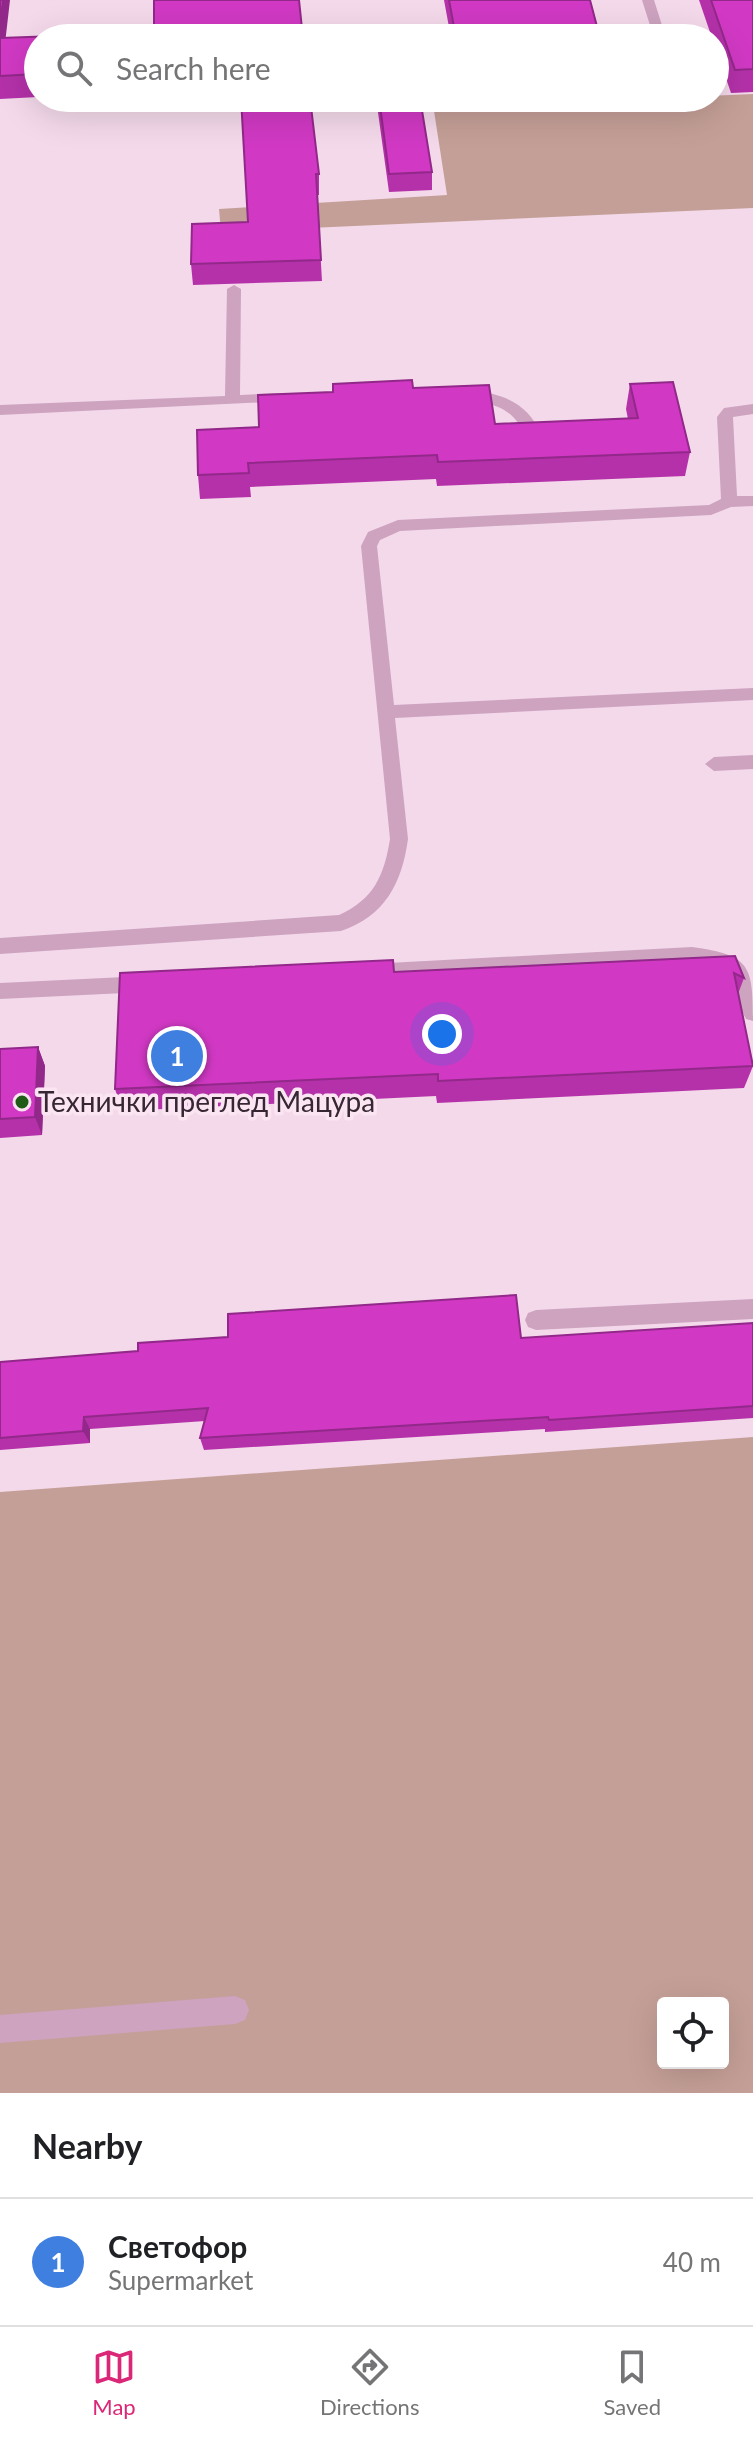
<!DOCTYPE html>
<html lang="en">
<head>
<meta charset="utf-8">
<style>
  :root { --surface:#fff; --page:#f2f2f2; --text:#202124; --muted:#757577; --line:#e0e0e0; --accent:#db2777 }
  body { margin:0; font-family:Lato,sans-serif; background:var(--page); color:var(--text) }
  .controls { position:absolute; right:24px; bottom:24px; display:grid; overflow:hidden; border-radius:8px; box-shadow:0 8px 32px #0002 }
  .controls button { width:72px; height:72px; display:grid; place-items:center; padding:0; border:0; border-bottom:2px solid var(--line); background:var(--surface); color:var(--text); font:40px sans-serif }
  .you { position:absolute; left:442px; top:1034px; width:28px; height:28px; margin:-20px; border:6px solid #fff; border-radius:50%; background:#1a73e8; box-shadow:0 0 0 12px #1a73e833 }
  .badge { display:grid; place-items:center; width:52px; height:52px; border-radius:50%; background:var(--accent); color:#fff; font-size:26px; font-weight:700 }
  .pin { position:absolute; translate:-50% -50%; border:4px solid #fff; box-shadow:0 2px 8px #0006 }
  .list { margin:0; padding:0; list-style:none }
  h2 { display:flex; justify-content:space-between; align-items:center; height:104px; margin:0; padding:0 32px; font-size:34px }
  h2 small { font-size:26px; font-weight:400; color:var(--muted) }
  .list li { display:grid; grid-template-columns:52px 1fr auto; gap:24px; align-items:center; box-sizing:border-box; height:128px; padding:0 32px; border-top:2px solid var(--line) }
  .list b { display:block; font-size:30px; white-space:nowrap }
  .list p { margin:0; font-size:26px; white-space:nowrap; color:var(--muted) }
  .list em { font-size:26px; font-style:normal; color:var(--muted) }
  .icon { flex:none; width:44px; height:44px; fill:none; stroke:currentColor; stroke-width:2; stroke-linecap:round; stroke-linejoin:round }
  .map { position:relative; flex:none; width:753px; height:2093px; overflow:hidden }
  .search { position:absolute; background:var(--surface); box-shadow:0 8px 32px #0002; left:24px; right:24px; top:24px; height:88px; display:flex; align-items:center; gap:20px; box-sizing:border-box; padding:0 28px; border-radius:44px; color:var(--muted); font-size:30px }
  .sheet { height:232px; background:var(--surface) }
  nav { display:flex; justify-content:space-around; align-items:center; box-sizing:border-box; height:112px; border-top:2px solid var(--line); background:var(--surface); font-size:22px; color:var(--muted) }
  nav a { display:grid; justify-items:center; gap:4px }
  nav .on { color:var(--accent) }
  .map>svg:first-child { display:block }
  .green { fill:#c49f97; fill-rule:evenodd }
  .lines { fill:none; stroke-linecap:round; stroke-linejoin:round }
  .minor { fill:#cda3c0; fill-rule:evenodd }
  .wall { fill:#b431a9 }
  .shaded-wall { fill:#922889 }
  .building { fill:#d139c4; stroke:#922889; stroke-width:2 }
  .poi-dot { fill:#1e5c18; stroke:#fbe5f3; stroke-width:3 }
  .labels { text-anchor:middle; stroke-width:7; stroke-linejoin:round; paint-order:stroke }
  .poi-label { font-size:28px; fill:#372634; stroke:#fbe5f3; text-anchor:start }
</style>
</head>
<body>
<div class="map">
<svg width="753" height="2093" viewBox="0 0 753 2093">
  <rect width="100%" height="100%" fill="#f4d9ea"/>
  <path class="green" d="M 753,94 L 753,208 L 221,232 L 219,209 L 447,195 L 432,98 L 521,98 L 523,104 Z
    M 753,1437 L 753,2093 L 0,2093 L 0,1492 ZM 663,2003 L 723,2003 L 723,2063 L 663,2063 Z"/>
  <g class="lines">
    <path class="minor" d="M 642,0 L 654,0 L 666,38 L 654,38 Z
      M 234,285 L 241,289 L 240,395 L 284,393 L 292,398 L 289,401 L 0,415 L 0,405 L 225,396 L 227,289 Z
      M 467,389 C 502,394 527,401 542,436 L 539,440 L 529,440 C 509,404 499,407 462,397 L 462,391 Z
      M 753,404 L 753,414 L 733,417 L 737,496 L 753,496 L 753,506 L 731,507 L 711,515 L 400,531 L 380,540 L 377,546 L 394,705 L 753,688 L 753,700 L 395,718 L 408,839 C 402,883 385,916 341,931 L 0,954 L 0,938 L 339,915 C 374,899 384,876 390,839 L 361,546 L 368,532 L 398,520 L 709,505 L 721,499 L 717,417 L 724,408 Z
      M 753,755 L 753,769 L 714,771 L 705,764 L 714,757 Z
      M 692,947 C 751,955 753,966 753,1021 L 746,1019 C 728,982 742,970 692,963 L 369,980 L 362,978 L 359,972 L 362,966 L 369,964 Z
      M 146,976 L 153,978 L 156,984 L 153,990 L 146,992 L 0,999 L 0,983 Z
      M 753,1299 L 753,1319 L 536,1330 L 528,1327 L 525,1320 L 528,1313 L 536,1310 Z
      M 235,1996 L 245,2000 L 249,2010 L 245,2020 L 235,2024 L 0,2043 L 0,2015 Z"/>
  </g>
  <path class="wall" d="M 0,0 L 5,38 L 38,38 L 38,97 L 0,99 Z
    M 444,0 L 590,0 L 600,38 L 451,38 Z
    M 699,0 L 753,0 L 753,92 L 731,93 L 715,46 L 715,38 L 712,38 Z
    M 241,98 L 319,174 L 319,195 L 317,195 L 322,281 L 193,285 L 191,264 L 248,222 Z
    M 376,98 L 420,98 L 432,172 L 432,190 L 389,192 Z
    M 526,98 L 567,98 L 526,100 Z
    M 630,384 L 690,452 L 685,476 L 437,486 L 436,479 L 250,487 L 251,497 L 200,499 L 198,475 L 259,427 L 413,388 L 495,424 L 628,419 L 626,409 Z
    M 735,956 L 744,978 L 738,994 L 753,1066 L 744,1088 L 437,1103 L 436,1096 L 122,1111 L 115,1089 L 394,972 Z
    M 38,1047 L 45,1066 L 42,1135 L 0,1138 L 0,1049 Z
    M 753,1323 L 753,1418 L 545,1432 L 545,1429 L 204,1450 L 200,1438 L 205,1421 L 90,1429 L 90,1443 L 0,1450 L 0,1362 L 521,1338 Z"/>
  <path class="shaded-wall" d="M 3,0 L 10,0 L 3,61 L 0,46 L 0,26 Z
    M 38,1047 L 45,1066 L 42,1135 L 35,1117 Z
    M 84,1417 L 90,1429 L 90,1443 L 83,1431 Z"/>
  <path class="building" d="M 0,0 L 3,0 L 0,26 Z
    M 154,0 L 299,0 L 303,38 L 154,38 Z
    M 449,0 L 590,0 L 600,38 L 456,38 Z
    M 711,0 L 753,0 L 753,69 L 735,70 Z
    M 112,34 L 112,38 L 38,38 L 38,74 L 0,76 L 0,38 Z
    M 241,98 L 310,98 L 319,174 L 316,174 L 321,260 L 191,264 L 192,224 L 248,222 Z
    M 379,98 L 420,98 L 432,172 L 389,174 Z
    M 412,380 L 413,388 L 489,385 L 495,424 L 638,418 L 630,384 L 673,382 L 690,452 L 438,462 L 437,455 L 248,463 L 249,473 L 198,475 L 197,430 L 259,427 L 258,395 L 333,392 L 333,384 Z
    M 735,956 L 744,978 L 734,973 L 753,1066 L 438,1081 L 438,1074 L 115,1089 L 120,973 L 393,960 L 394,972 Z
    M 38,1047 L 35,1117 L 0,1119 L 0,1049 Z
    M 516,1295 L 521,1338 L 753,1323 L 753,1406 L 549,1420 L 548,1417 L 200,1438 L 208,1408 L 84,1417 L 83,1431 L 0,1438 L 0,1362 L 138,1351 L 138,1343 L 228,1337 L 228,1314 Z"/>
  <circle class="poi-dot" cx="22" cy="1102" r="8"/>
  <g class="labels">
    <g class="poi-label">
      <text x="38" y="1112">Технички преглед Мацура</text>
    </g>
  </g>
</svg>
<div class="controls">
<button><svg class="icon" aria-label="locate" viewBox="0 0 24 24"><circle cx="12" cy="12" r="6"/><path d="M12 2v4M12 18v4M2 12h4M18 12h4"/></svg></button>
</div>
<div class="you"></div>
<div class="pin badge" style="left:177px;top:1056px;background:#3f7fe0">1</div>
<div class="search"><svg class="icon" aria-label="search" viewBox="0 0 24 24"><circle cx="10" cy="10" r="6"/><path d="M15 15l6 6"/></svg>Search here</div>
</div>
<section class="sheet">
<h2>Nearby<small></small></h2>
<ul class="list">
<li><span class="badge" style="background:#3f7fe0">1</span><div><b>Светофор</b><p>Supermarket</p></div><em>40 m</em></li>
</ul>
</section>
<nav>
<a class="on"><svg class="icon" aria-label="map" viewBox="0 0 24 24"><path d="M3 6l6-2 6 2 6-2v14l-6 2-6-2-6 2zM9 4v14M15 6v14"/></svg>Map</a>
<a><svg class="icon" aria-label="directions" viewBox="0 0 24 24"><path d="M12 3l9 9-9 9-9-9zM9 14v-3h6M13 9l2 2-2 2"/></svg>Directions</a>
<a><svg class="icon" aria-label="saved" viewBox="0 0 24 24"><path d="M7 4h10v16l-5-4-5 4z"/></svg>Saved</a>
</nav>
</body>
</html>
